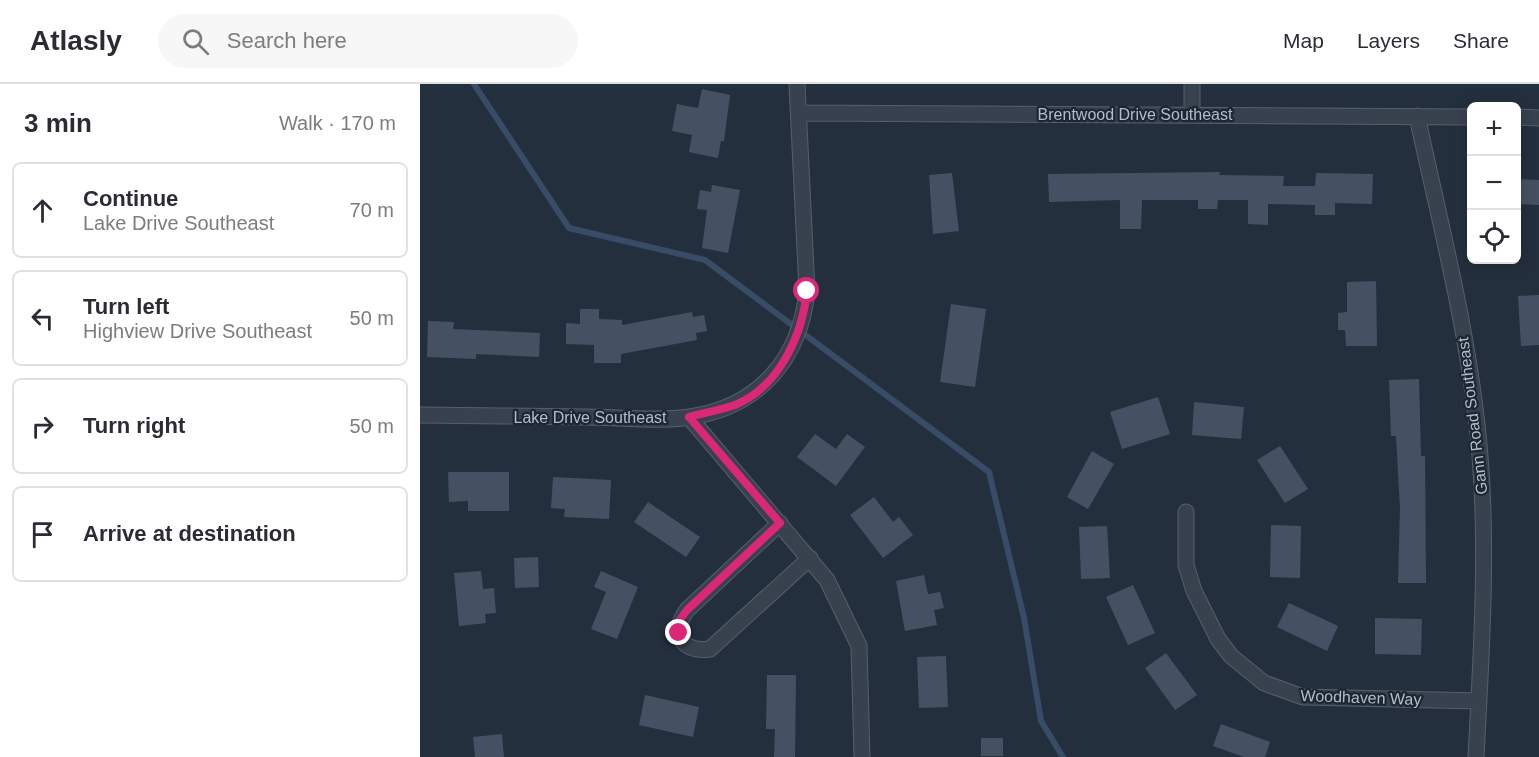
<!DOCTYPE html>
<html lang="en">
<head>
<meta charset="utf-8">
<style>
  :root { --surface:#fff; --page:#f7f7f7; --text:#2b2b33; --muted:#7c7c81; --line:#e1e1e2 }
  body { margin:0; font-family:Helvetica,sans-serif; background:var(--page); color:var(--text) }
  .controls { position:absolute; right:18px; top:18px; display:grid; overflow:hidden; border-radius:9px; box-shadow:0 3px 15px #0003 }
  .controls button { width:54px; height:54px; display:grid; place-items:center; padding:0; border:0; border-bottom:2px solid var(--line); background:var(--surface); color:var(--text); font:30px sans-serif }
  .stop { position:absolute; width:18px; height:18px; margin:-14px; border:4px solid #db2777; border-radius:50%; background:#fff }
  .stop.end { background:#db2777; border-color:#fff; box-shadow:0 2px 6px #0008 }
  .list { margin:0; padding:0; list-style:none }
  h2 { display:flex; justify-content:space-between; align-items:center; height:78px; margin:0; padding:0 24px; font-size:26px }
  h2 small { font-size:20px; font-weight:400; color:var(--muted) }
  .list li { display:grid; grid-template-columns:39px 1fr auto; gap:18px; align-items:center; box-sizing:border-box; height:96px; margin:0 12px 12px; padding:0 12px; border:2px solid var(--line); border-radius:9px }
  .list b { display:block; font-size:22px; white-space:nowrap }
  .list p { margin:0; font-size:20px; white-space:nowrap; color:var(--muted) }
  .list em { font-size:20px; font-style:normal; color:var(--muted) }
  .icon { flex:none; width:33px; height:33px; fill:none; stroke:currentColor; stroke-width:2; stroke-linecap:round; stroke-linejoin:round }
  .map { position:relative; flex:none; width:1119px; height:673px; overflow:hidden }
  header { display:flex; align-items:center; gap:36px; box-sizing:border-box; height:84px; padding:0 30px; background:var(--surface); border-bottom:2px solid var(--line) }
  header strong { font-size:28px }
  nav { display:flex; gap:33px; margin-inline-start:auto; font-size:21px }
  .search { width:420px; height:54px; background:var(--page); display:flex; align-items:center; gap:15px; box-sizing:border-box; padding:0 21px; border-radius:33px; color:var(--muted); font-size:22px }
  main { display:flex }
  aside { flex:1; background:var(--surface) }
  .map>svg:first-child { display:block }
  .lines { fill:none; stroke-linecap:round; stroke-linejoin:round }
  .stream { stroke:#394c67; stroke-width:6 }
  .building { fill:#455162 }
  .street-casing { stroke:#565f6c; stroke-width:17 }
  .street { stroke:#38414e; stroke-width:15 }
  .route { stroke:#db2777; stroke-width:8 }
  .labels { text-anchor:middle; stroke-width:4.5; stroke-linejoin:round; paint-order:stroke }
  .street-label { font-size:16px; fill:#b4bcc9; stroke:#1d2633 }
</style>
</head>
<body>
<header>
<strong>Atlasly</strong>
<div class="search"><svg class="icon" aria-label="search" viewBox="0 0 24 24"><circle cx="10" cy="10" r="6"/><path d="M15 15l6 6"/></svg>Search here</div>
<nav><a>Map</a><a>Layers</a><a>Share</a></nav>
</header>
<main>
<aside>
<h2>3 min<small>Walk · 170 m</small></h2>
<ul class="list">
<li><svg class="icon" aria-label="ahead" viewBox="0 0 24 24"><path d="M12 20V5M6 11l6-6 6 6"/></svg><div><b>Continue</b><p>Lake Drive Southeast</p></div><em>70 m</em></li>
<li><svg class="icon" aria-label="left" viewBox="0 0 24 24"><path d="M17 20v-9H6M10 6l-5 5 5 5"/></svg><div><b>Turn left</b><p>Highview Drive Southeast</p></div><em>50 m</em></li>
<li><svg class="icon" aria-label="right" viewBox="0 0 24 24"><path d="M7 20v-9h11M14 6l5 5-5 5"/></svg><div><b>Turn right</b></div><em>50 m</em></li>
<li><svg class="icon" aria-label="arrive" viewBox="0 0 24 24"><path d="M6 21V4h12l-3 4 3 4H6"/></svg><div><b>Arrive at destination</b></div></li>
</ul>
</aside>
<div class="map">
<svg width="1119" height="673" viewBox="0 0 1119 673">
  <rect width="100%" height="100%" fill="#242f3e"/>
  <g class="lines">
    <path class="stream" d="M 54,0 L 149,144 L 285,176 L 569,388 L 604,534 L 621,637 L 643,673"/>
  </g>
  <path class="building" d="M 282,5 L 310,11 L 304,57 L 301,57 L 298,74 L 269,68 L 272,51 L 252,47 L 257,20 L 278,24 Z
    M 800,88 L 799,91 L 864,92 L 863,102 L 895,102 L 896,89 L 953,90 L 952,120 L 915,119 L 915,131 L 895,131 L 895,121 L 848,120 L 848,141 L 828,140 L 828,116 L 798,116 L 797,125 L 778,125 L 778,116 L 722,116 L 721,145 L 700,145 L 700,116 L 629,118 L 628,90 Z
    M 532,89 L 539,147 L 513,150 L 509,91 Z
    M 1096,95 L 1119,96 L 1119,121 L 1096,120 Z
    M 292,101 L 320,106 L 308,169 L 282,164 L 287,126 L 277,125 L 280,106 L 291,108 Z
    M 956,197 L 957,262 L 926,262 L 925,246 L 918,246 L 918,229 L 927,228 L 927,198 Z
    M 1119,211 L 1119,261 L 1101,262 L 1098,212 Z
    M 531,220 L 566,225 L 555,303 L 520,298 Z
    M 160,225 L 179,225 L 179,235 L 202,236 L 202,241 L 272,228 L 273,233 L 284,231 L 287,247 L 276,249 L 277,256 L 201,270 L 201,279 L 174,279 L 174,261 L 146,260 L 146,239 L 160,240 Z
    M 8,237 L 34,238 L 33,245 L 120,249 L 119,273 L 56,270 L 56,275 L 7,273 Z
    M 999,295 L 1001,372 L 1005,372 L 1006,499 L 978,499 L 980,424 L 976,352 L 971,352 L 969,296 Z
    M 738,313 L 750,350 L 702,365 L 690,328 Z
    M 774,318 L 824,323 L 821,355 L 772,351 Z
    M 395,350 L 416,365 L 427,350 L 445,363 L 416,402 L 377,373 Z
    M 860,362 L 888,405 L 865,419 L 837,376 Z
    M 672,367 L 694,380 L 668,425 L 647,413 Z
    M 28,388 L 89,388 L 89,427 L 48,427 L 48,417 L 29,418 Z
    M 133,393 L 191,396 L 189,435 L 144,433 L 145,425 L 131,424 Z
    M 454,413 L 473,438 L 479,433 L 493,451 L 463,474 L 430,431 Z
    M 228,418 L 280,453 L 266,473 L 214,438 Z
    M 851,441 L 881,442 L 880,494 L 850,493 Z
    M 687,442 L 690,494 L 661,495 L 659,443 Z
    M 118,473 L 119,503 L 95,504 L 94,474 Z
    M 61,487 L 63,505 L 74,504 L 76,529 L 65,530 L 66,539 L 39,542 L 34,489 Z
    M 181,487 L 218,503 L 197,555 L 171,545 L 186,508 L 174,503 Z
    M 504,491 L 508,510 L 520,508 L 524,524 L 514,526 L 517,541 L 485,547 L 476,497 Z
    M 713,501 L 735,549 L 708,561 L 686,513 Z
    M 869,519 L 918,542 L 907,567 L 857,543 Z
    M 955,534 L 1002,535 L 1001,571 L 955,570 Z
    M 746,569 L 777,611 L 755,626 L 725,584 Z
    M 526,572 L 528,623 L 499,624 L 497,573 Z
    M 347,591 L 376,591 L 375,673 L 354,673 L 355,645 L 346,645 Z
    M 225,611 L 279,623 L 273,653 L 219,641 Z
    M 801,640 L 850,658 L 845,673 L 824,673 L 793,662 Z
    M 82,650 L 84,673 L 55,673 L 53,653 Z
    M 561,654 L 583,654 L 583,672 L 561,672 Z"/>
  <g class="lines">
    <g class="street-casing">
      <path id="street" d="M 772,0 L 772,30
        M 379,29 L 1052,33
        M 997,32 C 1021,144 1051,257 1060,372 C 1068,471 1061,574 1056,673
        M 1096,33 L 1119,34
        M 0,331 C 55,332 110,332 165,333 C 196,333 239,338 270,333 C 339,323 380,275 387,207 L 377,0
        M 269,333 L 407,496 L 439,562 L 442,673
        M 766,428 L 766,481 L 774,507 L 798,555 L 811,572 L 844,599 L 883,613 L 1059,617
        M 360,439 L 267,526 C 250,549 262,569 290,565 L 390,474"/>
    </g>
    <use href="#street" class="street"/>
  </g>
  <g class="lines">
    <path class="route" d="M 259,549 L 259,537 L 267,526 L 360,439 L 269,333 C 284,329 300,326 315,321 C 359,303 382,252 387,207"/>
  </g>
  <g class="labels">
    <g class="street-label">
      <text x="715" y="36">Brentwood Drive Southeast</text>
      <text transform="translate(1052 332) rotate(-97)" y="6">Gann Road Southeast</text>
      <text x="170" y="339">Lake Drive Southeast</text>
      <text transform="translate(941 613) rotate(2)" y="6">Woodhaven Way</text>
    </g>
  </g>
</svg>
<div class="controls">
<button>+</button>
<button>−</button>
<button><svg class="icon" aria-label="locate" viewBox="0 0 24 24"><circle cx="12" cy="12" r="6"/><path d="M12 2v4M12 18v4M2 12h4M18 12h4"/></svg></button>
</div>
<div class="stop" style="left:387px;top:207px"></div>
<div class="stop end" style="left:259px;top:549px"></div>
</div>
</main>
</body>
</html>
